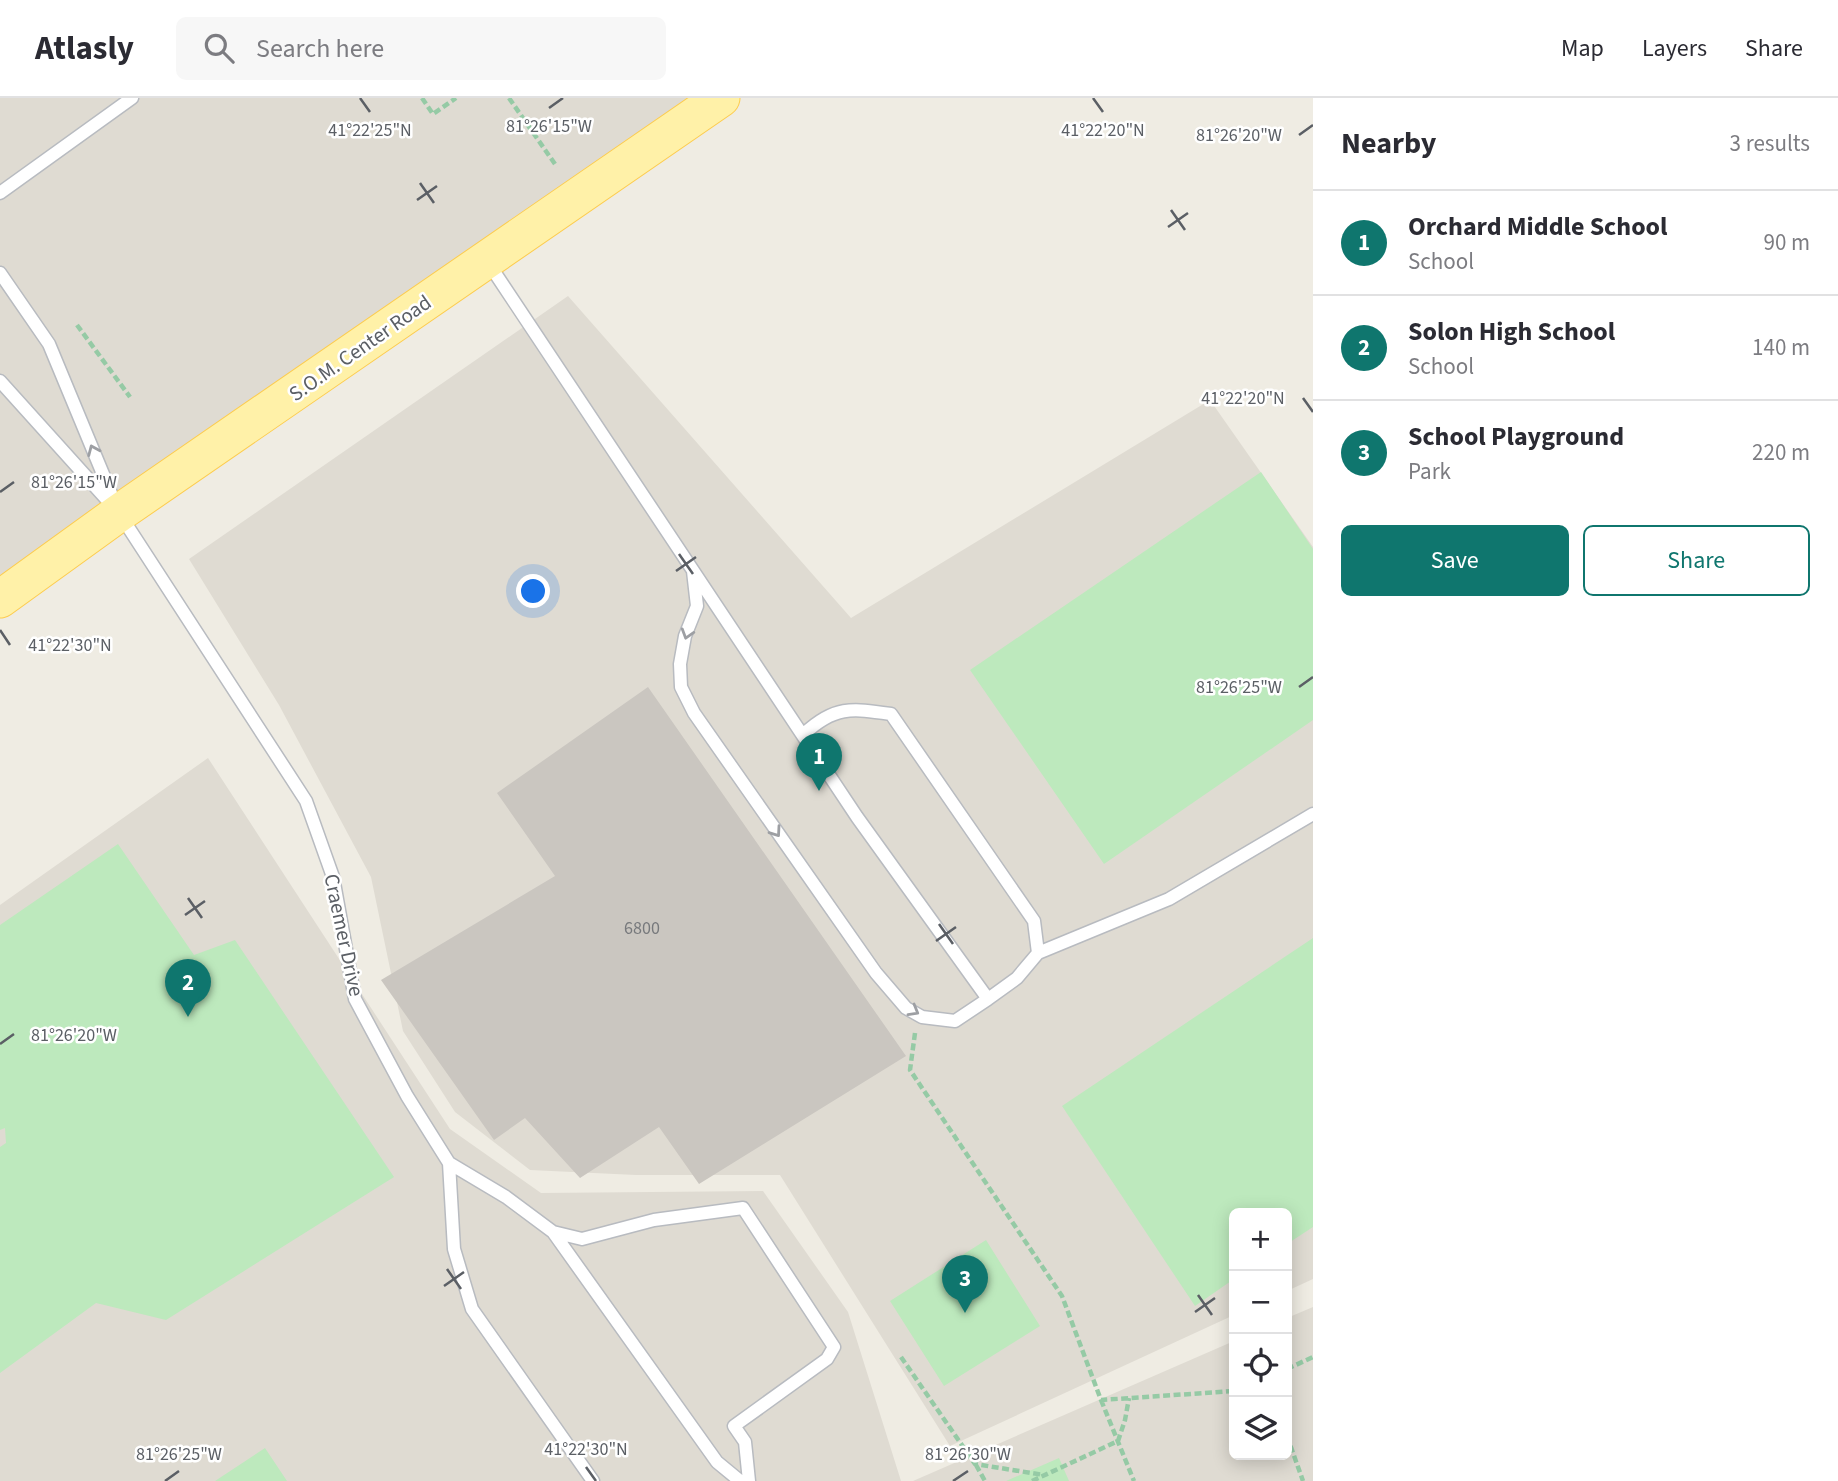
<!DOCTYPE html>
<html lang="en">
<head>
<meta charset="utf-8">
<style>
  :root { --surface:#fff; --page:#f7f7f7; --text:#2b2b33; --muted:#7c7c81; --line:#e1e1e2; --accent:#0f766e }
  body { margin:0; font-family:"Source Sans 3",sans-serif; background:var(--page); color:var(--text) }
  .controls { position:absolute; right:21px; bottom:21px; display:grid; overflow:hidden; border-radius:10px; box-shadow:0 4px 18px #0003 }
  .controls button { width:63px; height:63px; display:grid; place-items:center; padding:0; border:0; border-bottom:2px solid var(--line); background:var(--surface); color:var(--text); font:35px sans-serif }
  .you { position:absolute; left:534px; top:494px; width:24px; height:24px; margin:-18px; border:5px solid #fff; border-radius:50%; background:#1a73e8; box-shadow:0 0 0 10px #1a73e833 }
  .badge { display:grid; place-items:center; width:46px; height:46px; border-radius:50%; background:var(--accent); color:#fff; font-size:23px; font-weight:700 }
  .pin { position:absolute; translate:-50% -58px; filter:drop-shadow(0 2px 4px #0008) }
  .pin::after { content:''; position:absolute; top:37px; width:24px; height:21px; background:inherit; clip-path:polygon(0 0,100% 0,50% 100%) }
  .list { margin:0; padding:0; list-style:none }
  h2 { display:flex; justify-content:space-between; align-items:center; height:91px; margin:0; padding:0 28px; font-size:30px }
  h2 small { font-size:23px; font-weight:400; color:var(--muted) }
  .list li { display:grid; grid-template-columns:46px 1fr auto; gap:21px; align-items:center; box-sizing:border-box; height:105px; padding:0 28px; border-top:2px solid var(--line) }
  .list b { display:block; font-size:26px; white-space:nowrap }
  .list p { margin:0; font-size:23px; white-space:nowrap; color:var(--muted) }
  .list em { font-size:23px; font-style:normal; color:var(--muted) }
  .actions { display:flex; gap:14px; padding:21px 28px }
  .actions a { flex:1; padding:16px 0; border:2px solid var(--accent); border-radius:10px; text-align:center; font-size:24px; color:var(--accent) }
  .actions .main { background:var(--accent); color:#fff }
  .icon { flex:none; width:38px; height:38px; fill:none; stroke:currentColor; stroke-width:2; stroke-linecap:round; stroke-linejoin:round }
  .map { position:relative; flex:none; width:1313px; height:1383px; overflow:hidden }
  header { display:flex; align-items:center; gap:42px; box-sizing:border-box; height:98px; padding:0 35px; background:var(--surface); border-bottom:2px solid var(--line) }
  header strong { font-size:33px }
  nav { display:flex; gap:38px; margin-inline-start:auto; font-size:24px }
  .search { width:490px; height:63px; background:var(--page); display:flex; align-items:center; gap:18px; box-sizing:border-box; padding:0 24px; border-radius:10px; color:var(--muted); font-size:26px }
  main { display:flex }
  aside { flex:1; background:var(--surface) }
  .map>svg:first-child { display:block }
  .education { fill:#dfdbd2 }
  .green { fill:#bde9bd }
  .building { fill:#cac6c0 }
  .lines { fill:none; stroke-linecap:round; stroke-linejoin:round }
  .service-casing { stroke:#b8bbc0; stroke-width:15 }
  .primary-casing { stroke:#fdcc4e; stroke-width:39 }
  .path { stroke:#95caa5; stroke-width:4.5; stroke-dasharray:7 3.5; stroke-linecap:butt }
  .service { stroke:#fff; stroke-width:12 }
  .primary { stroke:#fff1a8; stroke-width:37 }
  .oneway { stroke:#9d9fa3 }
  .ticks { fill:none; stroke:#5b5f65; stroke-width:2.5 }
  .labels { text-anchor:middle; stroke-width:5; stroke-linejoin:round; paint-order:stroke }
  .number-label { font-size:18px; fill:#77797c }
  .street-label { font-size:21px; fill:#5b5f65; stroke:#fff }
  .ticks-label { font-size:18px; text-anchor:middle; fill:#5b5f65; stroke:#fff; stroke-width:5; stroke-linejoin:round; paint-order:stroke }
</style>
</head>
<body>
<header>
<strong>Atlasly</strong>
<div class="search"><svg class="icon" aria-label="search" viewBox="0 0 24 24"><circle cx="10" cy="10" r="6"/><path d="M15 15l6 6"/></svg>Search here</div>
<nav><a>Map</a><a>Layers</a><a>Share</a></nav>
</header>
<main>
<div class="map">
<svg width="1313" height="1383" viewBox="0 0 1313 1383">
  <rect width="100%" height="100%" fill="#efece3"/>
  <path class="education" d="M 0,0 L 721,0 L 0,498 Z
    M 568,198 L 851,520 L 1210,302 L 1313,449 L 1313,1181 L 1287,1193 L 1287,1115 L 1234,1115 L 1234,1217 L 950,1348 L 780,1077 L 636,1077 L 530,1072 L 455,1014 L 403,933 L 371,779 L 279,607 L 189,461 Z
    M 208,660 L 450,1031 L 541,1095 L 763,1093 L 848,1214 L 901,1383 L 0,1383 L 0,807 Z
    M 1313,1209 L 1313,1383 L 913,1383 L 1234,1243 L 1234,1357 L 1287,1357 L 1287,1220 Z"/>
  <path class="green" d="M 1261,374 L 1313,451 L 1313,622 L 1104,766 L 970,572 Z
    M 118,746 L 194,857 L 235,842 L 394,1079 L 166,1222 L 96,1205 L 0,1275 L 0,1049 L 6,1045 L 5,1030 L 0,1032 L 0,827 Z
    M 1313,840 L 1313,1129 L 1287,1146 L 1287,1115 L 1234,1115 L 1234,1181 L 1195,1208 L 1062,1008 Z
    M 986,1142 L 1040,1228 L 944,1288 L 890,1203 Z
    M 265,1350 L 287,1383 L 215,1383 Z
    M 1059,1360 L 1069,1383 L 1006,1383 Z"/>
  <path class="building" d="M 648,589 L 906,958 L 699,1086 L 659,1029 L 580,1080 L 525,1020 L 494,1042 L 381,882 L 555,778 L 497,695 Z"/>
  <g class="lines">
    <g class="service-casing">
      <path id="service" d="M 0,95 L 132,0
        M 489,166 L 857,719 L 988,901 L 1017,880 L 1038,855 L 1034,823 L 891,616 C 851,610 834,608 804,636
        M 0,175 L 49,246 L 115,405
        M 0,283 L 119,415 L 306,703 L 333,779 L 355,901 L 407,998 L 449,1065 L 506,1099 L 553,1134 L 582,1141 L 654,1122 L 743,1110 L 834,1249 L 827,1261 L 734,1328 L 745,1344 L 749,1383
        M 693,473 L 697,508 L 685,538 L 680,566 L 681,589 L 694,615 L 876,875 L 906,910 L 922,919 L 955,923 L 988,901
        M 1038,855 L 1169,801 L 1313,716
        M 449,1065 L 454,1151 L 472,1211 L 593,1383
        M 553,1134 L 717,1364 L 740,1383"/>
    </g>
    <g class="primary-casing">
      <path id="primary" d="M 0,501 L 119,415 L 721,0"/>
    </g>
    <path class="path" d="M 422,0 L 433,16 L 456,0
      M 509,0 L 557,69
      M 77,227 L 130,299
      M 915,935 L 910,972 L 1062,1198 L 1101,1302 L 1234,1293
      M 901,1259 L 975,1366 L 1044,1377
      M 1287,1271 L 1313,1259
      M 1101,1302 L 1134,1383
      M 1287,1338 L 1303,1383
      M 976,1367 L 985,1383
      M 1032,1383 L 1118,1343 L 1125,1322 L 1129,1300"/>
    <use href="#service" class="service"/>
    <use href="#primary" class="primary"/>
  </g>
  <defs><path id="oneway-chevron" d="M-2-3.5L2.5 0L-2 3.5" fill="none" stroke-width="1.6" stroke-linecap="round" stroke-linejoin="round" transform="scale(1.75)"/></defs>
  <g class="oneway">
    <use href="#oneway-chevron" transform="translate(93 352) rotate(-113)"/>
    <use href="#oneway-chevron" transform="translate(687 536) rotate(107)"/>
    <use href="#oneway-chevron" transform="translate(776 734) rotate(55)"/>
    <use href="#oneway-chevron" transform="translate(914 913) rotate(30)"/>
  </g>
  <path class="ticks" d="M 360,0 L 370,14M 1093,0 L 1103,14M 549,10 L 563,0M 1299,37 L 1313,27M 420,85 L 434,105M 417,102 L 437,88M 1171,112 L 1185,132M 1168,129 L 1188,115M 1303,300 L 1313,314M 0,394 L 14,384M 679,456 L 693,476M 676,473 L 696,459M 0,532 L 10,547M 1299,589 L 1313,579M 188,800 L 202,820M 185,817 L 205,803M 939,826 L 953,846M 936,843 L 956,829M 0,946 L 14,936M 447,1171 L 461,1191M 444,1188 L 464,1174M 1198,1197 L 1212,1217M 1195,1214 L 1215,1200M 586,1369 L 596,1383M 165,1383 L 179,1373M 953,1383 L 968,1373"/>
  <g class="labels">
    <g class="number-label">
      <text x="642" y="836">6800</text>
    </g>
    <g class="street-label">
      <text transform="translate(360 250) rotate(-35)" y="7">S.O.M. Center Road</text>
      <text transform="translate(344 837) rotate(78)" y="7">Craemer Drive</text>
    </g>
  </g>
  <g class="ticks-label">
    <text x="549" y="34">81°26'15"W</text>
    <text x="370" y="38">41°22'25"N</text>
    <text x="1103" y="38">41°22'20"N</text>
    <text x="1239" y="43">81°26'20"W</text>
    <text x="1243" y="306">41°22'20"N</text>
    <text x="74" y="390">81°26'15"W</text>
    <text x="70" y="553">41°22'30"N</text>
    <text x="1239" y="595">81°26'25"W</text>
    <text x="74" y="943">81°26'20"W</text>
    <text x="586" y="1357">41°22'30"N</text>
    <text x="179" y="1362">81°26'25"W</text>
    <text x="968" y="1362">81°26'30"W</text>
  </g>
</svg>
<div class="controls">
<button>+</button>
<button>−</button>
<button><svg class="icon" aria-label="locate" viewBox="0 0 24 24"><circle cx="12" cy="12" r="6"/><path d="M12 2v4M12 18v4M2 12h4M18 12h4"/></svg></button>
<button><svg class="icon" aria-label="layers" viewBox="0 0 24 24"><path d="M12 4l9 5-9 5-9-5zM3 14l9 5 9-5"/></svg></button>
</div>
<div class="you"></div>
<div class="pin badge" style="left:819px;top:693px">1</div>
<div class="pin badge" style="left:188px;top:919px">2</div>
<div class="pin badge" style="left:965px;top:1215px">3</div>
</div>
<aside>
<h2>Nearby<small>3 results</small></h2>
<ul class="list">
<li><span class="badge">1</span><div><b>Orchard Middle School</b><p>School</p></div><em>90 m</em></li>
<li><span class="badge">2</span><div><b>Solon High School</b><p>School</p></div><em>140 m</em></li>
<li><span class="badge">3</span><div><b>School Playground</b><p>Park</p></div><em>220 m</em></li>
</ul>
<div class="actions"><a class="main">Save</a><a>Share</a></div>
</aside>
</main>
</body>
</html>
